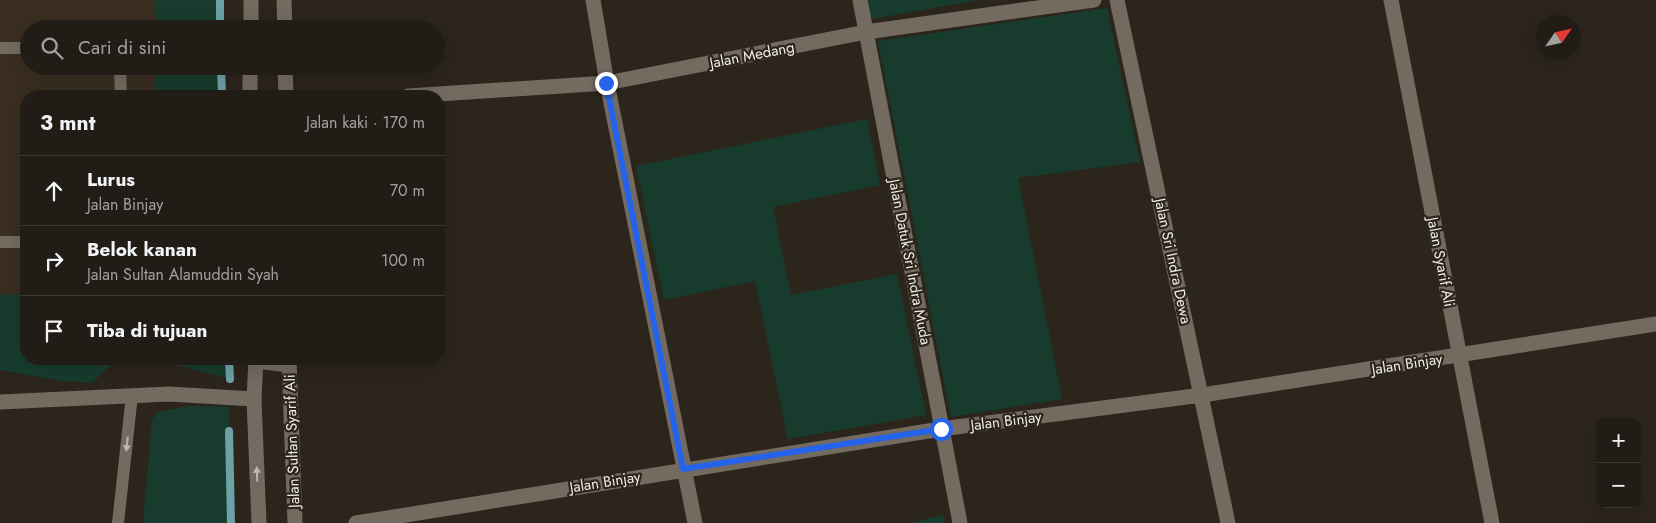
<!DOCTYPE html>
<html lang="id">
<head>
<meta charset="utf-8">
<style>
  :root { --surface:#211c15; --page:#2d2922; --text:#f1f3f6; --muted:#a2a1a0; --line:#3e3a34 }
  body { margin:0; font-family:Jost,sans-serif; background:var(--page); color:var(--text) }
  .controls { position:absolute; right:15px; bottom:15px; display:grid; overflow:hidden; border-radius:10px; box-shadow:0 5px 20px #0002 }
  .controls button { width:45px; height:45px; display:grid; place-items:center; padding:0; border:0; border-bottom:1px solid var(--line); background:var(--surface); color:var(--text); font:25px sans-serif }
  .compass { position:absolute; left:1536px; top:15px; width:45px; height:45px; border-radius:50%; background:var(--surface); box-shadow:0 5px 20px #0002; rotate:56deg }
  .stop { position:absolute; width:15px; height:15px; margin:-11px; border:4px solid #2563eb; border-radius:50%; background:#fff }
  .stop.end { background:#2563eb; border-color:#fff; box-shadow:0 1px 5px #0008 }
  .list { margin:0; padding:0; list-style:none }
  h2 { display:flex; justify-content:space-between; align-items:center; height:65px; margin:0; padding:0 20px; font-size:21px }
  h2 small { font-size:16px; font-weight:400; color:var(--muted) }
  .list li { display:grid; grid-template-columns:32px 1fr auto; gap:15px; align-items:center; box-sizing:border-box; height:70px; padding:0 20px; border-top:1px solid var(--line) }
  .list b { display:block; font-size:19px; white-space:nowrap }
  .list p { margin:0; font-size:16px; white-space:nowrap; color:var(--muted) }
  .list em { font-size:16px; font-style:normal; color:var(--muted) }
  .icon { flex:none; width:28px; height:28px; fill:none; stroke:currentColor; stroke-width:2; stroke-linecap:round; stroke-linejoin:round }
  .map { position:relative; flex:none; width:1656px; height:523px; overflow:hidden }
  .search { position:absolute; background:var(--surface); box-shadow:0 5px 20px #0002; left:20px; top:20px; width:425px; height:55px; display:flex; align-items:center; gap:12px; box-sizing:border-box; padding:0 18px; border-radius:28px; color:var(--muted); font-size:19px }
  .panel { position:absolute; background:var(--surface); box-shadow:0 5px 20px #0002; left:20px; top:90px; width:425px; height:275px; border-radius:20px }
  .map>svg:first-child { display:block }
  .built { fill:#392e20 }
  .green { fill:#173c2d }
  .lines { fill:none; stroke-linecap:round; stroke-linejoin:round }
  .stream { stroke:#6ca1a8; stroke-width:8 }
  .service { stroke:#736a60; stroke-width:12 }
  .minor { stroke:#736a60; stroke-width:15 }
  .tertiary { stroke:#736a60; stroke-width:15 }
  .oneway { fill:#bfb8b0 }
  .route { stroke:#2563eb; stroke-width:6 }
  .labels { text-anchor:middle; stroke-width:4.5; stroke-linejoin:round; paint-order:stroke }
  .street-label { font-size:15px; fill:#f1ece6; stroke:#2c251c }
</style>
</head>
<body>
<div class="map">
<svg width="1656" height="523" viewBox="0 0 1656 523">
  <rect width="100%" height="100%" fill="#2c251c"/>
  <path class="built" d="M 0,0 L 155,0 L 155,29 L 29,29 L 29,66 L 155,66 L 155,96 L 26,96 L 26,294 L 0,295 Z"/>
  <path class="green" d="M 155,0 L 221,0 L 222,29 L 155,29 Z
    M 862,0 L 979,0 L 866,20 Z
    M 1107,8 L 1140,162 L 1018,178 L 1062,399 L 951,417 L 878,41 Z
    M 155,66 L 223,66 L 223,96 L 155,96 Z
    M 867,119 L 880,185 L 773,207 L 791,295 L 897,274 L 926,415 L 788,439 L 755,281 L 664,300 L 636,166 Z
    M 26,294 L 26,359 L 119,359 L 91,383 L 62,381 L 0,370 L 0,295 Z
    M 153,359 L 229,359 L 230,379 Z
    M 189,406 L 229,407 L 231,523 L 143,523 L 152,420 L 157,412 Z
    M 944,515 L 945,523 L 908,523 Z"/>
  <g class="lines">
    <path class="stream" d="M 220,0 L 220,29
      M 221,66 L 222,96
      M 229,359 L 230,379
      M 229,431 L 231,523"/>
    <path class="service" d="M 0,48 L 29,48
      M 120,66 L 121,96
      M 0,242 L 26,242
      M 118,523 L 132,395"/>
    <path class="minor" d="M 593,0 L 607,83 L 695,523
      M 860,0 L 960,523
      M 1117,0 L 1228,523
      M 1391,0 L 1492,523
      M 408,96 L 607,83 L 866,32 L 1094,0
      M 0,402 L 169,394 L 254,399
      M 356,523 L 941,429 L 1202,395 L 1656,324"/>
    <path class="tertiary" d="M 284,0 L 285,29
      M 251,29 L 251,0
      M 285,66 L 286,96
      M 250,96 L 250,66
      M 256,359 L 254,399 L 259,523
      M 289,359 L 295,523
      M 256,361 L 289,365"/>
  </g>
  <defs><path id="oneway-solid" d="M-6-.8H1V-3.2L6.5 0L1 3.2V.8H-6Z" transform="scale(1.25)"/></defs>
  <g class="oneway">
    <use href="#oneway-solid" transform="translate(127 444) rotate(96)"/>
    <use href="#oneway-solid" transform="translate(257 474) rotate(-92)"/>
  </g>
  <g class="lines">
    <path class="route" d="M 606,83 L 683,469 L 941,429"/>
  </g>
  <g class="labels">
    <g class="street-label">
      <text transform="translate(752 55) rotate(-11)" y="5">Jalan Medang</text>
      <text transform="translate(1173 261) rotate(78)" y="5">Jalan Sri Indra Dewa</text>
      <text transform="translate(910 262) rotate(79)" y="5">Jalan Datuk Sri Indra Muda</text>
      <text transform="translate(1441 262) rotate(79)" y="5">Jalan Syarif Ali</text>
      <text transform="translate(1407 364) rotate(-9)" y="5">Jalan Binjay</text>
      <text transform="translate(1006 421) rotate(-7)" y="5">Jalan Binjay</text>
      <text transform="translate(292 441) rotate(-92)" y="5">Jalan Sultan Syarif Ali</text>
      <text transform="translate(605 482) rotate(-9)" y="5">Jalan Binjay</text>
    </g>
  </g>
</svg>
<div class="controls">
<button>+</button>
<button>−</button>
</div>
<svg class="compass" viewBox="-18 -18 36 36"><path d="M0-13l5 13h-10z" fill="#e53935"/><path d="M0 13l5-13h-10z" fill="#a2a1a0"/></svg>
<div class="stop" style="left:941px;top:429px"></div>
<div class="stop end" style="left:606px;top:83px"></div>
<div class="search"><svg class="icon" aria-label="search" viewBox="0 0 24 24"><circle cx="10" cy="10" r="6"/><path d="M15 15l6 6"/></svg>Cari di sini</div>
<section class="panel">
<h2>3 mnt<small>Jalan kaki · 170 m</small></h2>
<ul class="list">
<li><svg class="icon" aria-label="ahead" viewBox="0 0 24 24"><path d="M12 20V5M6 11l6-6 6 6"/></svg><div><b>Lurus</b><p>Jalan Binjay</p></div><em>70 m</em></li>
<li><svg class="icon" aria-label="right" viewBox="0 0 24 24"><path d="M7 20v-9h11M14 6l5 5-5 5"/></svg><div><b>Belok kanan</b><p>Jalan Sultan Alamuddin Syah</p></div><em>100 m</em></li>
<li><svg class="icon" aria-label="arrive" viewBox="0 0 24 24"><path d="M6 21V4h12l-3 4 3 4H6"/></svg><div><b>Tiba di tujuan</b></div></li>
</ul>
</section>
</div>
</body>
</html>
